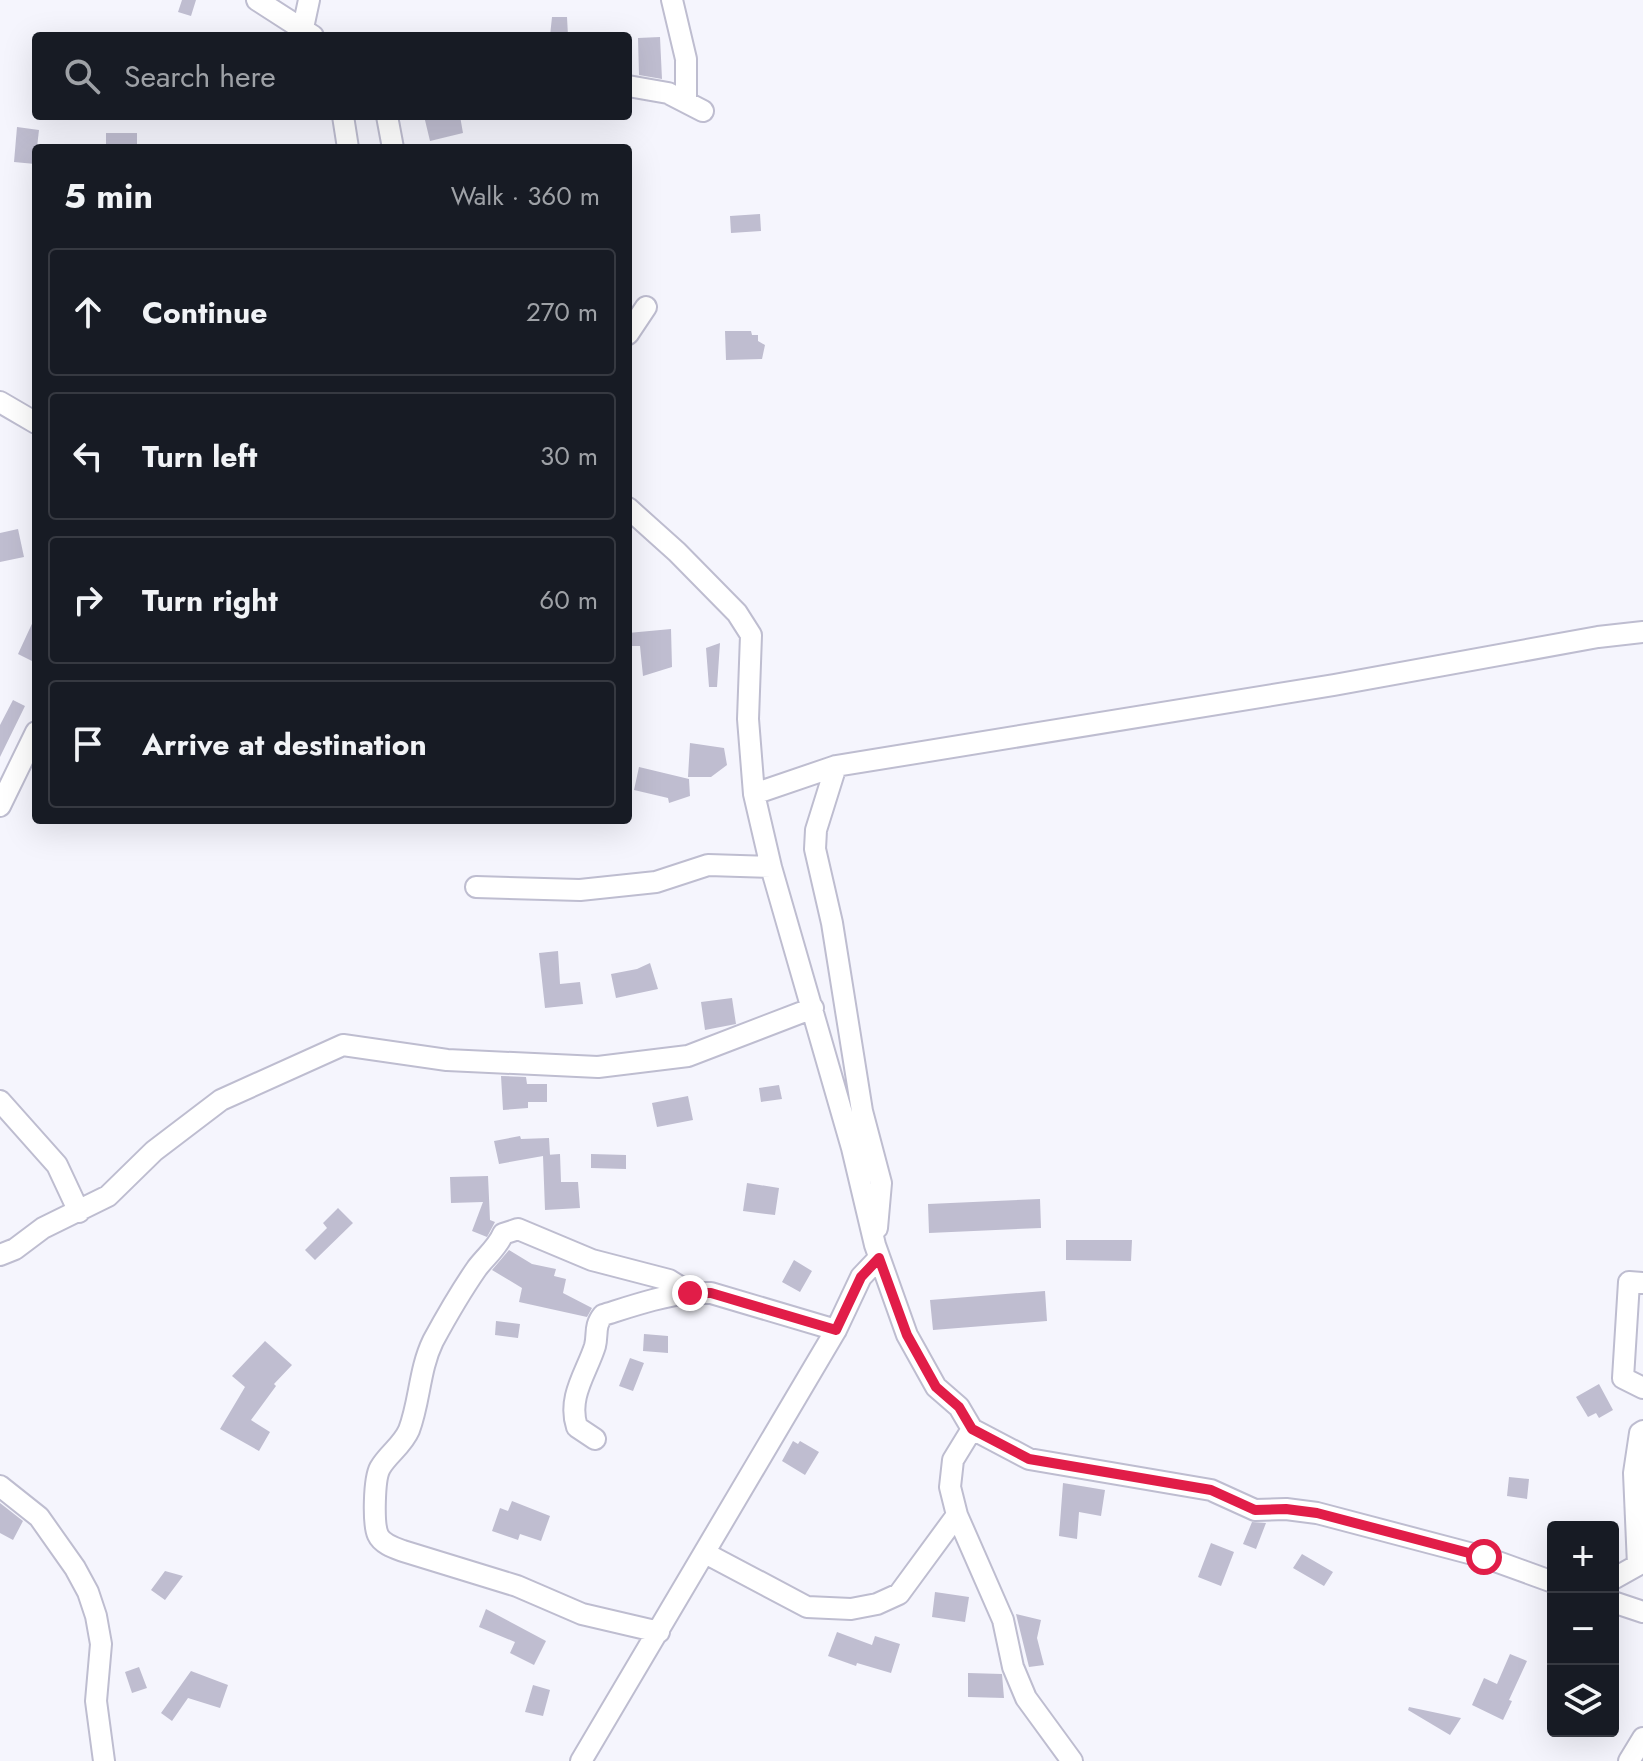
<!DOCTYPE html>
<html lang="en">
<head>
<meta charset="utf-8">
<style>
  :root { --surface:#171b24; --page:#242831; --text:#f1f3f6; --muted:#9ea1a6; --line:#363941 }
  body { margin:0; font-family:Jost,sans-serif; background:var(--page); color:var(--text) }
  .controls { position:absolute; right:24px; bottom:24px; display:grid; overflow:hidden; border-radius:8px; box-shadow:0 8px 32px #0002 }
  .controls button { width:72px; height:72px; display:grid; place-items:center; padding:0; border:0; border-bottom:2px solid var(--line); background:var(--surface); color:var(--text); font:40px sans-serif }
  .stop { position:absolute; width:24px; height:24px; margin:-18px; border:6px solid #e11d48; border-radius:50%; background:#fff }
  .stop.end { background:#e11d48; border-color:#fff; box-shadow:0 2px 8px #0008 }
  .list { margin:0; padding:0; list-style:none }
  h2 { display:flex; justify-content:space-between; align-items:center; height:104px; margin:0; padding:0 32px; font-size:34px }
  h2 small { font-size:26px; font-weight:400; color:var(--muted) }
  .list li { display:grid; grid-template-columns:52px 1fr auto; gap:24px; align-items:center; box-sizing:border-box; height:128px; margin:0 16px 16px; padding:0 16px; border:2px solid var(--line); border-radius:8px }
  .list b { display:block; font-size:30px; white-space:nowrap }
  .list em { font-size:26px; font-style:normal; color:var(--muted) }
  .icon { flex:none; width:44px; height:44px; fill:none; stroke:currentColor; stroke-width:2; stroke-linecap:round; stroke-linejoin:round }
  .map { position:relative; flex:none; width:1643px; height:1761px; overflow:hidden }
  .search { position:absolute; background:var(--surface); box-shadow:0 8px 32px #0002; left:32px; top:32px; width:600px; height:88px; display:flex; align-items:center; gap:20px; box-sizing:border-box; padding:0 28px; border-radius:8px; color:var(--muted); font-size:30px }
  .panel { position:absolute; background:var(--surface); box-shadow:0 8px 32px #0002; left:32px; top:144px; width:600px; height:680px; border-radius:8px }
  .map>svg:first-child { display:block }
  .building { fill:#bfbdd0 }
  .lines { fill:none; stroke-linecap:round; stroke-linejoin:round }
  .minor-casing { stroke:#bebdd0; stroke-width:24 }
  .minor { stroke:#fff; stroke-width:20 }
  .route { stroke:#e11d48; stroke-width:10 }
</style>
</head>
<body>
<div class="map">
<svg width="1643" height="1761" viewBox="0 0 1643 1761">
  <rect width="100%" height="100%" fill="#f5f5fd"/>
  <path class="building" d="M 182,0 L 196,0 L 191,16 L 178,12 Z
    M 552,17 L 567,17 L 568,36 L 550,36 Z
    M 660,37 L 662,79 L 639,75 L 638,38 Z
    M 424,116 L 460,116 L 463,133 L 430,141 Z
    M 17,127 L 39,130 L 35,164 L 14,162 Z
    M 106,133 L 137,133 L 137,147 L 106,148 Z
    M 760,214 L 761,231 L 731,233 L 730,216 Z
    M 725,331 L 751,331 L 752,335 L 758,335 L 758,341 L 765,345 L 762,359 L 726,360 Z
    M 18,529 L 24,557 L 0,562 L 0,533 Z
    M 36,615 L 36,663 L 18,654 Z
    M 671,629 L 672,667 L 643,676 L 640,646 L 629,646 L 628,633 Z
    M 720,643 L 717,687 L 709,687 L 706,648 Z
    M 13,700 L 25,706 L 0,757 L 0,725 Z
    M 690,743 L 724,748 L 727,765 L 711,777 L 688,777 Z
    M 639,767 L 689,779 L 690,796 L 669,803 L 668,798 L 634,790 Z
    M 558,951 L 560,984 L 580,982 L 583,1004 L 545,1008 L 539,953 Z
    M 650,963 L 658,989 L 616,998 L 611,974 L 637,969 Z
    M 732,998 L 736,1024 L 705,1030 L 701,1002 Z
    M 501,1076 L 526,1077 L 527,1084 L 547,1084 L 547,1102 L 528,1102 L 528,1108 L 503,1110 Z
    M 779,1085 L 782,1099 L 761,1102 L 759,1088 Z
    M 688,1096 L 693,1120 L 657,1127 L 652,1103 Z
    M 520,1136 L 521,1139 L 549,1138 L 550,1155 L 546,1155 L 560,1154 L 561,1182 L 578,1182 L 580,1208 L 545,1210 L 543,1156 L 499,1164 L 494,1141 Z
    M 591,1154 L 626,1155 L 626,1169 L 591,1168 Z
    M 488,1176 L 490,1220 L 495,1222 L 487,1237 L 472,1231 L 483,1202 L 451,1203 L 450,1177 Z
    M 747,1183 L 779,1188 L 775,1215 L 743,1211 Z
    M 1040,1199 L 1041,1228 L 929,1233 L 928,1204 Z
    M 338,1208 L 353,1223 L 315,1260 L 305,1250 L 327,1228 L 323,1223 Z
    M 1066,1240 L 1132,1240 L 1131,1261 L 1066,1260 Z
    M 509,1250 L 532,1264 L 556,1269 L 554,1276 L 566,1279 L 563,1293 L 592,1308 L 587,1317 L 519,1302 L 522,1288 L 492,1270 Z
    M 794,1260 L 812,1271 L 800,1292 L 782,1282 Z
    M 1045,1291 L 1047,1321 L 933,1330 L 930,1300 Z
    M 496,1321 L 520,1324 L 518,1338 L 495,1335 Z
    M 644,1334 L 668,1336 L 668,1353 L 643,1351 Z
    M 265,1341 L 292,1365 L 274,1384 L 276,1386 L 251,1420 L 270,1432 L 259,1451 L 220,1429 L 245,1387 L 232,1376 Z
    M 630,1358 L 644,1363 L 633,1391 L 619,1386 Z
    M 1599,1384 L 1613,1410 L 1599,1418 L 1596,1413 L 1588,1417 L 1576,1397 Z
    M 793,1441 L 798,1444 L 800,1441 L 819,1452 L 805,1475 L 782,1461 Z
    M 1509,1477 L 1529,1479 L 1527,1499 L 1507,1496 Z
    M 1063,1483 L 1105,1490 L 1101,1516 L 1079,1512 L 1077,1539 L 1059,1536 Z
    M 512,1501 L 550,1516 L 541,1541 L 520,1534 L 518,1540 L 492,1531 L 500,1508 L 508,1511 Z
    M 0,1503 L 23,1521 L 13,1540 L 0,1533 Z
    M 1252,1522 L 1266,1523 L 1256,1549 L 1243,1544 Z
    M 1211,1543 L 1234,1552 L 1221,1586 L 1198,1577 Z
    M 1302,1554 L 1333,1572 L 1324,1586 L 1293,1568 Z
    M 165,1571 L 183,1576 L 165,1600 L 151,1590 Z
    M 935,1592 L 969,1597 L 965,1622 L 932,1617 Z
    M 486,1609 L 546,1641 L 534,1665 L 510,1653 L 515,1642 L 479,1627 Z
    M 1016,1614 L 1041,1620 L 1037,1638 L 1044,1665 L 1029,1667 Z
    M 837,1632 L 872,1645 L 875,1636 L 900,1644 L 891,1673 L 857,1663 L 856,1666 L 828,1656 Z
    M 1510,1654 L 1527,1661 L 1509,1700 L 1512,1701 L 1503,1720 L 1472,1705 L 1484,1678 L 1497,1684 Z
    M 139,1667 L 147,1688 L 132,1693 L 125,1672 Z
    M 191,1671 L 228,1685 L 220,1708 L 188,1698 L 172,1721 L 161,1713 Z
    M 968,1673 L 1002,1674 L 1004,1698 L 968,1697 Z
    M 533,1685 L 550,1690 L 543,1716 L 525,1712 Z
    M 1409,1707 L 1461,1718 L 1450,1735 L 1408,1710 Z"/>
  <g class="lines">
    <g class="minor-casing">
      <path id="minor" d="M 257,0 L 313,36
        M 672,0 L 686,59 L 686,101
        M 303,28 L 309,0
        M 628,86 L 668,93 L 703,111
        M 343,116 L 348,148
        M 387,116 L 393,148
        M 628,334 L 646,307
        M 0,402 L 36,423
        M 628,508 L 677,552 L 737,613 L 751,635 L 748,719 L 754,794 L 771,867 L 852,1148 L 875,1245 L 907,1335 L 936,1387 L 959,1407 L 972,1429 L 1029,1459 L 1211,1490 L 1255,1510 L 1286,1509 L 1317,1513 L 1484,1557 L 1553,1582
        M 836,766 L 816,830 L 815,849 L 832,923 L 862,1111 L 881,1183 L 877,1228
        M 754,794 L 836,766 L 1334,685 L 1598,637 L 1643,632
        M 0,806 L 36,732
        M 476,887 L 580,890 L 656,882 L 708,865 L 771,867
        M 0,1101 L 57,1165 L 79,1212
        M 0,1255 L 15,1249 L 43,1228 L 108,1196 L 154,1151 L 221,1100 L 343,1045 L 447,1060 L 598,1067 L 688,1056 L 813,1008
        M 1643,1283 L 1629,1282 L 1623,1378 L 1643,1388
        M 972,1429 L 953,1460 L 950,1487 L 957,1515 L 1003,1620 L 1013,1667 L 1026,1698 L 1072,1761
        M 595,1439 L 577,1427 C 567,1397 587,1372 595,1346 C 598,1334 594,1326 603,1315 C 629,1307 664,1295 690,1293
        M 0,1486 L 39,1517 L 75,1568 L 88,1592 L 96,1616 L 101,1644 L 96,1701 L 104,1761
        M 705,1553 L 807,1607 L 851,1609 L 877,1604 L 899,1594 L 957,1515
        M 1613,1579 L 1638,1565 L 1634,1473 L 1640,1433 L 1643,1431
        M 1613,1602 L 1643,1612
        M 659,1632 L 582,1614 L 517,1586 L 403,1551 C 395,1548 382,1544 378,1535 C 373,1524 374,1479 380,1468 C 388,1454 402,1446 409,1430 C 420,1401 419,1370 433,1341 C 446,1317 461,1291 477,1268 C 486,1256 497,1248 503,1234 L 518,1229 L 592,1260 L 669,1280 L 690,1293 L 711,1293 L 836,1330
        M 581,1761 L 836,1330 L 861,1277 L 879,1258
        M 1629,1761 L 1643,1738"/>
    </g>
    <use href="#minor" class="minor"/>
  </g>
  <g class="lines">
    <path class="route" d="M 690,1293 L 711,1293 L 836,1330 L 861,1277 L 879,1258 L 907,1335 L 936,1387 L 959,1407 L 972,1429 L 1029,1459 L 1211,1490 L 1255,1510 L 1286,1509 L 1317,1513 L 1484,1557"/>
  </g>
</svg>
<div class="controls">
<button>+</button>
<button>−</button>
<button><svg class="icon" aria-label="layers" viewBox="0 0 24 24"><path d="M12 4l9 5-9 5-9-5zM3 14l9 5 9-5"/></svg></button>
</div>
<div class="stop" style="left:1484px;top:1557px"></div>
<div class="stop end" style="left:690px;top:1293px"></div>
<div class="search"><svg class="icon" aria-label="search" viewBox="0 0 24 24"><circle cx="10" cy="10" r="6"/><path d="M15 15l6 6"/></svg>Search here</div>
<section class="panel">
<h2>5 min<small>Walk · 360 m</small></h2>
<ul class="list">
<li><svg class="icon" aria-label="ahead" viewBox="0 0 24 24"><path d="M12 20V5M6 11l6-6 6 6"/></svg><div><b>Continue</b></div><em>270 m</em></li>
<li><svg class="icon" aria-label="left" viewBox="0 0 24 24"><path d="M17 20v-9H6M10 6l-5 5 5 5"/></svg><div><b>Turn left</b></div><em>30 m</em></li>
<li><svg class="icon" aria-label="right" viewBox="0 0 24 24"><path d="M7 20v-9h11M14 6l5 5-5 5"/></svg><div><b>Turn right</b></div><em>60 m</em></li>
<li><svg class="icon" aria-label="arrive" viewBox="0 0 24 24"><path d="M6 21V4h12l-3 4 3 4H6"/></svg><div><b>Arrive at destination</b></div></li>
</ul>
</section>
</div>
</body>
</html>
